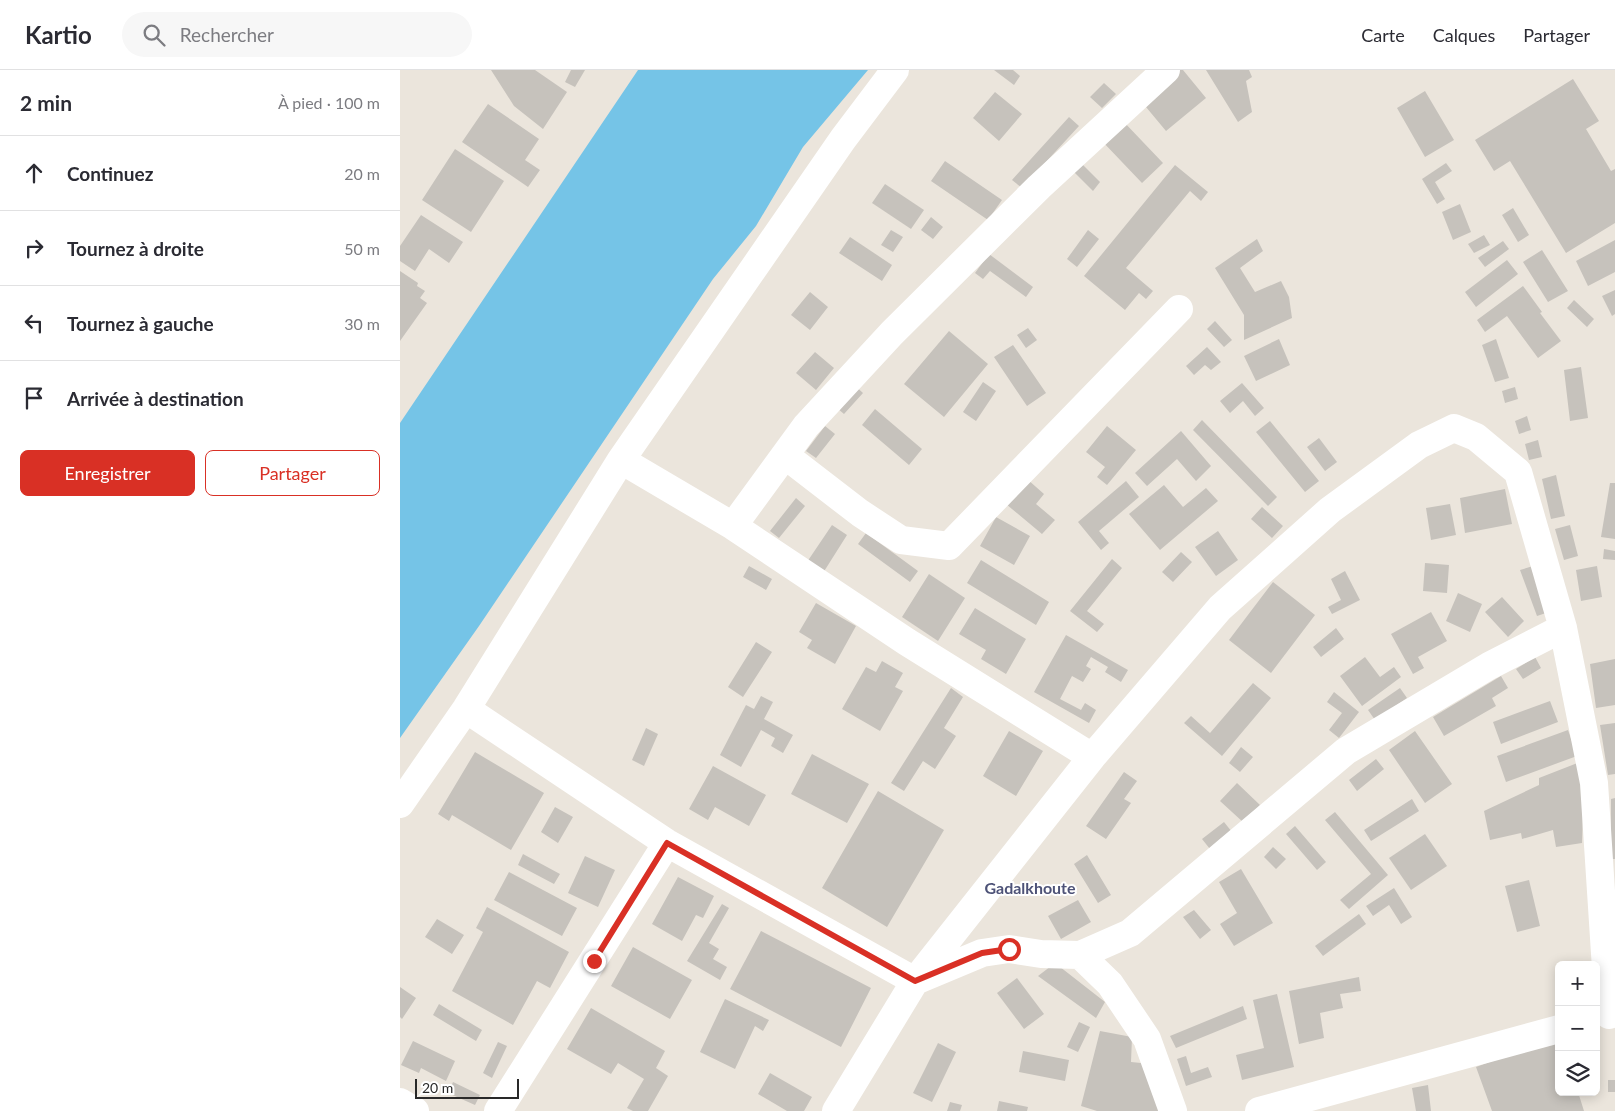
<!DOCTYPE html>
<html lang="fr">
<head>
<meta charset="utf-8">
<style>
  :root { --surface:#fff; --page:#f7f7f7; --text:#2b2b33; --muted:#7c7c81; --line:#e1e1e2; --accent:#d93025 }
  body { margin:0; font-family:Lato,sans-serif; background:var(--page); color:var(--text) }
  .controls { position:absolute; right:15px; bottom:15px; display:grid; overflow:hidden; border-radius:8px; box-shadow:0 2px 12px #0003 }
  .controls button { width:45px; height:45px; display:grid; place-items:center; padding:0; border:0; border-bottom:1px solid var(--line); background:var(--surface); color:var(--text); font:25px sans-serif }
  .scale { position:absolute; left:15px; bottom:12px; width:104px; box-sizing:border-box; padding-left:5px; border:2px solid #292929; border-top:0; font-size:14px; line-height:18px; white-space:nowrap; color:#292929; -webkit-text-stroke:4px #fff; paint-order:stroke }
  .stop { position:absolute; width:15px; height:15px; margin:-11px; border:4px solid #d93025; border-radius:50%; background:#fff }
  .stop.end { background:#d93025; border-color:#fff; box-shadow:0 1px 5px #0008 }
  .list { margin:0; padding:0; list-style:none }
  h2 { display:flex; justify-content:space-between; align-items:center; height:65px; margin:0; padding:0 20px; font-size:21px }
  h2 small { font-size:16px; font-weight:400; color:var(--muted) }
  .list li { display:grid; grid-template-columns:32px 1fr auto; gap:15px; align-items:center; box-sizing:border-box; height:75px; padding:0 20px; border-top:1px solid var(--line) }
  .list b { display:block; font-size:19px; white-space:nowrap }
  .list em { font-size:16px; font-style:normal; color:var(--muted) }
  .actions { display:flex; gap:10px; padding:15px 20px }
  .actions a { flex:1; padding:11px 0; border:1px solid var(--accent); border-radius:8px; text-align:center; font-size:18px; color:var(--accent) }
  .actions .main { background:var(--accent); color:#fff }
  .icon { flex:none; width:28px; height:28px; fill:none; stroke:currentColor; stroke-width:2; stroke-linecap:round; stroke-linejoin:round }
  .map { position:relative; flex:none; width:1215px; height:1041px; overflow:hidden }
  header { display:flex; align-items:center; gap:30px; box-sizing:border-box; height:70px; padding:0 25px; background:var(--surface); border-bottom:1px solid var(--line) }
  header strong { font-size:24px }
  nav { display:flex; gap:28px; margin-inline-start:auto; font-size:18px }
  .search { width:350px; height:45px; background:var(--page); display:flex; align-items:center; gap:12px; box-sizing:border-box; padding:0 18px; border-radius:28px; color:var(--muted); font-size:19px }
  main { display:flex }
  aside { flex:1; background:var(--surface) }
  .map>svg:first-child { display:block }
  .water { fill:#75c4e7 }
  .building { fill:#c6c2bc }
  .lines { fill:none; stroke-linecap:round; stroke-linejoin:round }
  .minor { stroke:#fff; stroke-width:28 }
  .route { stroke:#d93025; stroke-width:6 }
  .labels { text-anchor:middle; stroke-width:4; stroke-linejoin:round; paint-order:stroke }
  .neighbourhood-label { font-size:16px; font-weight:bold; fill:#4d5277; stroke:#fff }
</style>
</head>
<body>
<header>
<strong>Kartio</strong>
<div class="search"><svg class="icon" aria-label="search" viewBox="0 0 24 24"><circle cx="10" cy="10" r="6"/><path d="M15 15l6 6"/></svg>Rechercher</div>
<nav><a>Carte</a><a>Calques</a><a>Partager</a></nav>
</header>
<main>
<aside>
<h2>2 min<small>À pied · 100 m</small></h2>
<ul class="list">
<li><svg class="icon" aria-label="ahead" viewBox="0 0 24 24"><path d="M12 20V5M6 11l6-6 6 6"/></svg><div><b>Continuez</b></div><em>20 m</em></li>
<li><svg class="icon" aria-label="right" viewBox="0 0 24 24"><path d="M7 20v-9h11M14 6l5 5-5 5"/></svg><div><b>Tournez à droite</b></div><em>50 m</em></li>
<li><svg class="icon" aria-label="left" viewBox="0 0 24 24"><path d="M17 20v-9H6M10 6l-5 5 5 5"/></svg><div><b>Tournez à gauche</b></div><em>30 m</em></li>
<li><svg class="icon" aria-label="arrive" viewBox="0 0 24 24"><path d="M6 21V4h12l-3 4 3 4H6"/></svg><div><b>Arrivée à destination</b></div></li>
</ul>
<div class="actions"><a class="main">Enregistrer</a><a>Partager</a></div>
</aside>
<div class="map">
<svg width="1215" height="1041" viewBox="0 0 1215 1041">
  <rect width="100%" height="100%" fill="#ebe5dc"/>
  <path class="water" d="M 238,0 L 468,0 L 403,77 L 356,156 L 313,209 L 79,556 L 0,668 L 0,353 Z"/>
  <path class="building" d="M 91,0 L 135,0 L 167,22 L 143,59 L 114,36 Z
    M 171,0 L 185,0 L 175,17 L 165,12 Z
    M 594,0 L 613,0 L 620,6 L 614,15 Z
    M 778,0 L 783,0 L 806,28 L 766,61 L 741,31 Z
    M 806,0 L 849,0 L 852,7 L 846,11 L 852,42 L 838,52 Z
    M 1173,9 L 1199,51 L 1186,59 L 1211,101 L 1215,99 L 1215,153 L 1166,183 L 1110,91 L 1094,101 L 1075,70 Z
    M 704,13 L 716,24 L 702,38 L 690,27 Z
    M 1025,21 L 1054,70 L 1025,87 L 997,38 Z
    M 595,22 L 622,44 L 599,71 L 573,48 Z
    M 88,34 L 139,69 L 125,90 L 140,100 L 128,117 L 62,72 Z
    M 669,47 L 679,56 L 622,118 L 612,110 Z
    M 722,50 L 763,93 L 742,113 L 701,70 Z
    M 55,79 L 104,111 L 71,162 L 22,130 Z
    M 545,91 L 602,130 L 588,150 L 531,111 Z
    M 1046,93 L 1052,101 L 1035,112 L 1045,129 L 1037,134 L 1022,109 Z
    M 682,94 L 700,112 L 693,121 L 674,102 Z
    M 775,95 L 808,122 L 801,131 L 790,121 L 726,198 L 753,221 L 746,229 L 739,223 L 725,240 L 684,206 Z
    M 485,114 L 524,140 L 511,159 L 472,133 Z
    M 1060,134 L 1071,162 L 1053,170 L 1042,142 Z
    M 1113,138 L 1129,165 L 1118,172 L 1102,145 Z
    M 21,145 L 63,172 L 49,193 L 29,179 L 15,201 L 0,191 L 0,176 Z
    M 531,147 L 543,157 L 533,169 L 521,160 Z
    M 491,160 L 503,167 L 493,182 L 481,175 Z
    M 688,160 L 699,169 L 677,197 L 667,189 Z
    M 1084,165 L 1090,175 L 1074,183 L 1068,174 Z
    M 450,167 L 492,195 L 482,211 L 439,183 Z
    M 857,169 L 863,181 L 840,198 L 855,222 L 881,211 L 889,227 L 892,248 L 844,270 L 844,245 L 815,198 Z
    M 1215,170 L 1215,202 L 1188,216 L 1176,191 Z
    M 1103,171 L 1109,179 L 1085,197 L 1078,188 Z
    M 1142,180 L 1168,221 L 1148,232 L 1123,192 Z
    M 589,184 L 633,217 L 626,227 L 590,201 L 583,209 L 575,203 Z
    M 1107,190 L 1118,204 L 1076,237 L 1065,222 Z
    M 0,201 L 18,213 L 17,216 L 25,221 L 20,228 L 27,233 L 0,271 Z
    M 1123,216 L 1142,242 L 1140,243 L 1161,271 L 1138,288 L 1107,246 L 1085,262 L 1077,250 Z
    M 1215,220 L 1215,244 L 1212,246 L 1202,226 Z
    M 410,222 L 428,237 L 410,260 L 391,245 Z
    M 1174,230 L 1194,249 L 1187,257 L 1167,238 Z
    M 815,251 L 832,270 L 824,277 L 807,259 Z
    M 628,258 L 637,270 L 626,278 L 617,265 Z
    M 549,261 L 588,294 L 544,347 L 504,314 Z
    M 879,269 L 890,295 L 856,311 L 844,286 Z
    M 1096,269 L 1109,308 L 1095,312 L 1082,275 Z
    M 613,275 L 646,323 L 627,336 L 594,287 Z
    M 807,277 L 821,292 L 811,300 L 805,295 L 794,305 L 786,296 Z
    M 415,282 L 434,298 L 416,320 L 396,303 Z
    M 1181,297 L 1188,348 L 1170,351 L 1164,300 Z
    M 450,311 L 463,323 L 444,344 L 431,333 Z
    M 583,312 L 596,321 L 576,351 L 563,342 Z
    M 842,313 L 864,338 L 855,346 L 843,331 L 830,343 L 820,331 Z
    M 1115,317 L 1118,329 L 1105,333 L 1102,321 Z
    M 475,339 L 522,379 L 509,395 L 462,355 Z
    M 1127,346 L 1131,360 L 1119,364 L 1115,351 Z
    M 802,350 L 877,427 L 868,436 L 793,360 Z
    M 870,351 L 919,411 L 905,422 L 856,362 Z
    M 425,356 L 435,364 L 416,388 L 406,381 Z
    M 707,356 L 736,380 L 707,415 L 697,407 L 705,397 L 686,382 Z
    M 781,361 L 811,396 L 796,411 L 777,389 L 747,416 L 735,403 Z
    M 919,368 L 937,392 L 925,401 L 907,377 Z
    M 1138,370 L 1142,387 L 1129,390 L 1125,374 Z
    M 1156,405 L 1165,446 L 1151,449 L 1142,409 Z
    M 627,409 L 644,424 L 636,434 L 655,450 L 642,464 L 606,434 Z
    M 726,411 L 739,427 L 699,461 L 709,473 L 701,480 L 678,452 Z
    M 1210,413 L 1215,413 L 1215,469 L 1201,467 Z
    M 764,415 L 783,437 L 806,418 L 818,431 L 760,480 L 729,444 Z
    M 1105,419 L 1112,454 L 1065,463 L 1060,428 Z
    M 396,428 L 405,436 L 379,468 L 370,461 Z
    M 1050,434 L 1056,465 L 1031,470 L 1026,438 Z
    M 862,437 L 883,456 L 872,468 L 851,449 Z
    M 596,447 L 630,466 L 614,495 L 580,476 Z
    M 432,455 L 447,465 L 423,503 L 407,492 Z
    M 1170,455 L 1178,486 L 1164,490 L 1155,459 Z
    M 818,461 L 838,490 L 816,506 L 795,477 Z
    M 466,463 L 518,501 L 510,512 L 458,474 Z
    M 1204,479 L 1215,481 L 1215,490 L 1203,489 Z
    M 781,482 L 792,492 L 773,512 L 762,502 Z
    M 712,489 L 722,498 L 687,541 L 704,554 L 697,562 L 670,541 Z
    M 581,490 L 649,532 L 636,555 L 567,513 Z
    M 1025,493 L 1049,495 L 1047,523 L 1023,521 Z
    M 349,496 L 372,509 L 366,520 L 343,507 Z
    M 1133,496 L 1149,542 L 1137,546 L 1120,500 Z
    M 1197,496 L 1202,527 L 1181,531 L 1176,500 Z
    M 945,501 L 960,530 L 932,544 L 928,537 L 941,530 L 931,509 Z
    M 529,504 L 565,528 L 538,571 L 502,547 Z
    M 873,512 L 915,545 L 871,603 L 829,570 Z
    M 1058,523 L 1082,534 L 1070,562 L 1046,551 Z
    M 1102,527 L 1124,551 L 1108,567 L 1085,542 Z
    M 416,533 L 456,556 L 435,594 L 407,578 L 412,570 L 399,562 Z
    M 575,538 L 626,569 L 606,604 L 581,589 L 586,580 L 559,564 Z
    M 1031,542 L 1047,571 L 1018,587 L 1024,598 L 1013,604 L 991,564 Z
    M 936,558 L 944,569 L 921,587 L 913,577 Z
    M 666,565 L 728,600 L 721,612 L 705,602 L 708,597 L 691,587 L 686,596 L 691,599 L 683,612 L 672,606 L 660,629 L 681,640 L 685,633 L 696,640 L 689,653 L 634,622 Z
    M 356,572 L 372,582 L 343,627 L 328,617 Z
    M 965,587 L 980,607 L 994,597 L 1001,607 L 962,636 L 940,606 Z
    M 1135,587 L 1141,598 L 1123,609 L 1116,599 Z
    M 1215,589 L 1215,635 L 1196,638 L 1190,594 Z
    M 482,591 L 503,603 L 495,617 L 503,621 L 480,661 L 442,639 L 466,597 L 476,602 Z
    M 1101,606 L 1108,618 L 1092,628 L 1096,636 L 1044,666 L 1033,647 Z
    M 853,613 L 871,628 L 822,686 L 784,653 L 791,646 L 810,663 Z
    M 551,618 L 563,627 L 544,658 L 556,666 L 535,699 L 523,691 L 504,721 L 491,713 Z
    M 1000,618 L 1007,628 L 975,650 L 968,640 Z
    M 934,622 L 959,642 L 939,668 L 929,660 L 942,643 L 927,632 Z
    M 361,626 L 373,632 L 364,649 L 393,665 L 383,683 L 371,676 L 375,668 L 361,660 L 341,697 L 320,685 L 346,635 L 354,639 Z
    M 1150,631 L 1158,652 L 1101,674 L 1093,652 Z
    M 1215,653 L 1215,704 L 1208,705 L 1200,655 Z
    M 246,658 L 258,664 L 244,696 L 232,690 Z
    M 1168,660 L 1177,686 L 1106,712 L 1097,686 Z
    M 609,661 L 643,681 L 616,726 L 583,706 Z
    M 1015,661 L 1052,714 L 1025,733 L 989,680 Z
    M 841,677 L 853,687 L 840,702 L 829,693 Z
    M 75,682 L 144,723 L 111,780 L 52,745 L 49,751 L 38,744 Z
    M 412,684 L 469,714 L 447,753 L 391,724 Z
    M 976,689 L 984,699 L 957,721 L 949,710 Z
    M 1180,692 L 1184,712 L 1182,773 L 1156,777 L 1153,760 L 1122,769 L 1121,763 L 1090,770 L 1084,741 L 1139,715 L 1139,708 Z
    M 313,696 L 366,725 L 349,756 L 315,737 L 308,750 L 289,739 Z
    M 724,702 L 737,711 L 724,729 L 731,733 L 706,769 L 686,756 Z
    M 837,713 L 860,735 L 844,753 L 820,731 Z
    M 478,721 L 544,760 L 487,857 L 422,818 Z
    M 1215,728 L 1215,789 L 1211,789 L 1211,729 Z
    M 1012,729 L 1019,741 L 971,771 L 964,760 Z
    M 155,737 L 173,747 L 158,773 L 141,762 Z
    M 935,742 L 988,805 L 949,839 L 940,830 L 971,804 L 925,750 Z
    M 824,752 L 832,762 L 810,779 L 802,769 Z
    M 895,756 L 926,792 L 917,800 L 886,764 Z
    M 1025,764 L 1047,796 L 1011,820 L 989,788 Z
    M 873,777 L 886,789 L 876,799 L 864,787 Z
    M 123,784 L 160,804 L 154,814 L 118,795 Z
    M 687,785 L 711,825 L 698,833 L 674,794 Z
    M 185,786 L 215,800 L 198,837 L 168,823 Z
    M 841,799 L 873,853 L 834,876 L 820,854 L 837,843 L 819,812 Z
    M 109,802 L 177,838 L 162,866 L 94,830 Z
    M 278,807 L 314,826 L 303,848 L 296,845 L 282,871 L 252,854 Z
    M 1129,810 L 1140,856 L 1117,862 L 1105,816 Z
    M 994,818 L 1012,847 L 1001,854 L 989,835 L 973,846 L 966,836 Z
    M 678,830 L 691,852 L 661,869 L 648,846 Z
    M 322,834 L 329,838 L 309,873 L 319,879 L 313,889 L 327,897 L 320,910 L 287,891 Z
    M 87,837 L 169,882 L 150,918 L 137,911 L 113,955 L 52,921 L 83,862 L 76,858 Z
    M 794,840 L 811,860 L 800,869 L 783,847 Z
    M 959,844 L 966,854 L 923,886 L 915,876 Z
    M 37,849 L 64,865 L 52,884 L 25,867 Z
    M 361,861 L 471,918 L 441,977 L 330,919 Z
    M 233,877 L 292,910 L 270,949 L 211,916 Z
    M 655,893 L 705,932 L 696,948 L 638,906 Z
    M 959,907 L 961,921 L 940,924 L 943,938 L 920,943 L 924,968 L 899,974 L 889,921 Z
    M 617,908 L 644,944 L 624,959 L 597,923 Z
    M 0,917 L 16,928 L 2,949 L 0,947 Z
    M 877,924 L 894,997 L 842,1010 L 836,985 L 864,978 L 853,930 Z
    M 325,929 L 369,950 L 363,961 L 355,956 L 335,999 L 300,982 Z
    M 39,934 L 82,960 L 76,971 L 33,945 Z
    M 843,936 L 847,949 L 776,978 L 770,966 Z
    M 191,938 L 265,981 L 256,998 L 268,1006 L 248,1041 L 233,1041 L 227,1038 L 244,1009 L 218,993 L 211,1004 L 167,979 Z
    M 679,952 L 690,957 L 678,982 L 667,977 Z
    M 700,961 L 732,967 L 731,992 L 751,994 L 759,1041 L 697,1041 L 681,1036 Z
    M 1158,967 L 1159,1022 L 1178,1022 L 1184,1041 L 1092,1041 L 1076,997 Z
    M 13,971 L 55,991 L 46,1011 L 21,998 L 19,1003 L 1,995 Z
    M 98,972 L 107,976 L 92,1008 L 83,1003 Z
    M 538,973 L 556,982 L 532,1032 L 513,1023 Z
    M 623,981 L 669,990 L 665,1011 L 619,1002 Z
    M 786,986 L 791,1003 L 808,997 L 812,1007 L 786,1016 L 777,989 Z
    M 370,1003 L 412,1027 L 404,1041 L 387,1041 L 358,1024 Z
    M 1208,1010 L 1215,1010 L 1215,1022 L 1208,1022 Z
    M 53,1012 L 80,1025 L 75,1035 L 48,1023 Z
    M 1028,1015 L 1031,1041 L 1016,1041 L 1012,1018 Z
    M 599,1031 L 628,1037 L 627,1041 L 597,1041 Z
    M 550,1032 L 562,1035 L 560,1041 L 547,1041 Z"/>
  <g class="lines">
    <path class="minor" d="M 386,386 L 460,443 L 501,470 L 549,476 L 779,239
      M 221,390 L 333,456 L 507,572 L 692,687
      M 333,456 L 406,356 L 492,263 L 639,117 L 766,0
      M 66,639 L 267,773 L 515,911 L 582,883 L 609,879 L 641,884 L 680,885 L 730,863 L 946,681 L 1089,596 L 1163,558
      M 0,734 L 66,639 L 221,390 L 443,69 L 495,0
      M 680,885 L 710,914 L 747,969 L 773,1041
      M 0,1032 L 15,1041
      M 98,1041 L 267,773
      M 436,1041 L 515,911 L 692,687 L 820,538 L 930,440 L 1019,375 L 1054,358 L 1076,367 L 1118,402 L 1163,558 L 1194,713 L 1209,945
      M 859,1041 L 1159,959"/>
  </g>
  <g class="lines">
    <path class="route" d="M 194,891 L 267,773 L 515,911 L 582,883 L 609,879"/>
  </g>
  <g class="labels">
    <g class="neighbourhood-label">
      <text x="630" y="824">Gadalkhoute</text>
    </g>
  </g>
</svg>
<div class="controls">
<button>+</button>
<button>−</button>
<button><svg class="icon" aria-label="layers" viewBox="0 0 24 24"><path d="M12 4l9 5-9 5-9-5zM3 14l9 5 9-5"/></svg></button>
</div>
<div class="scale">20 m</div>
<div class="stop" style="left:609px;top:879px"></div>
<div class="stop end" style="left:194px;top:891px"></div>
</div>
</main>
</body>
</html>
